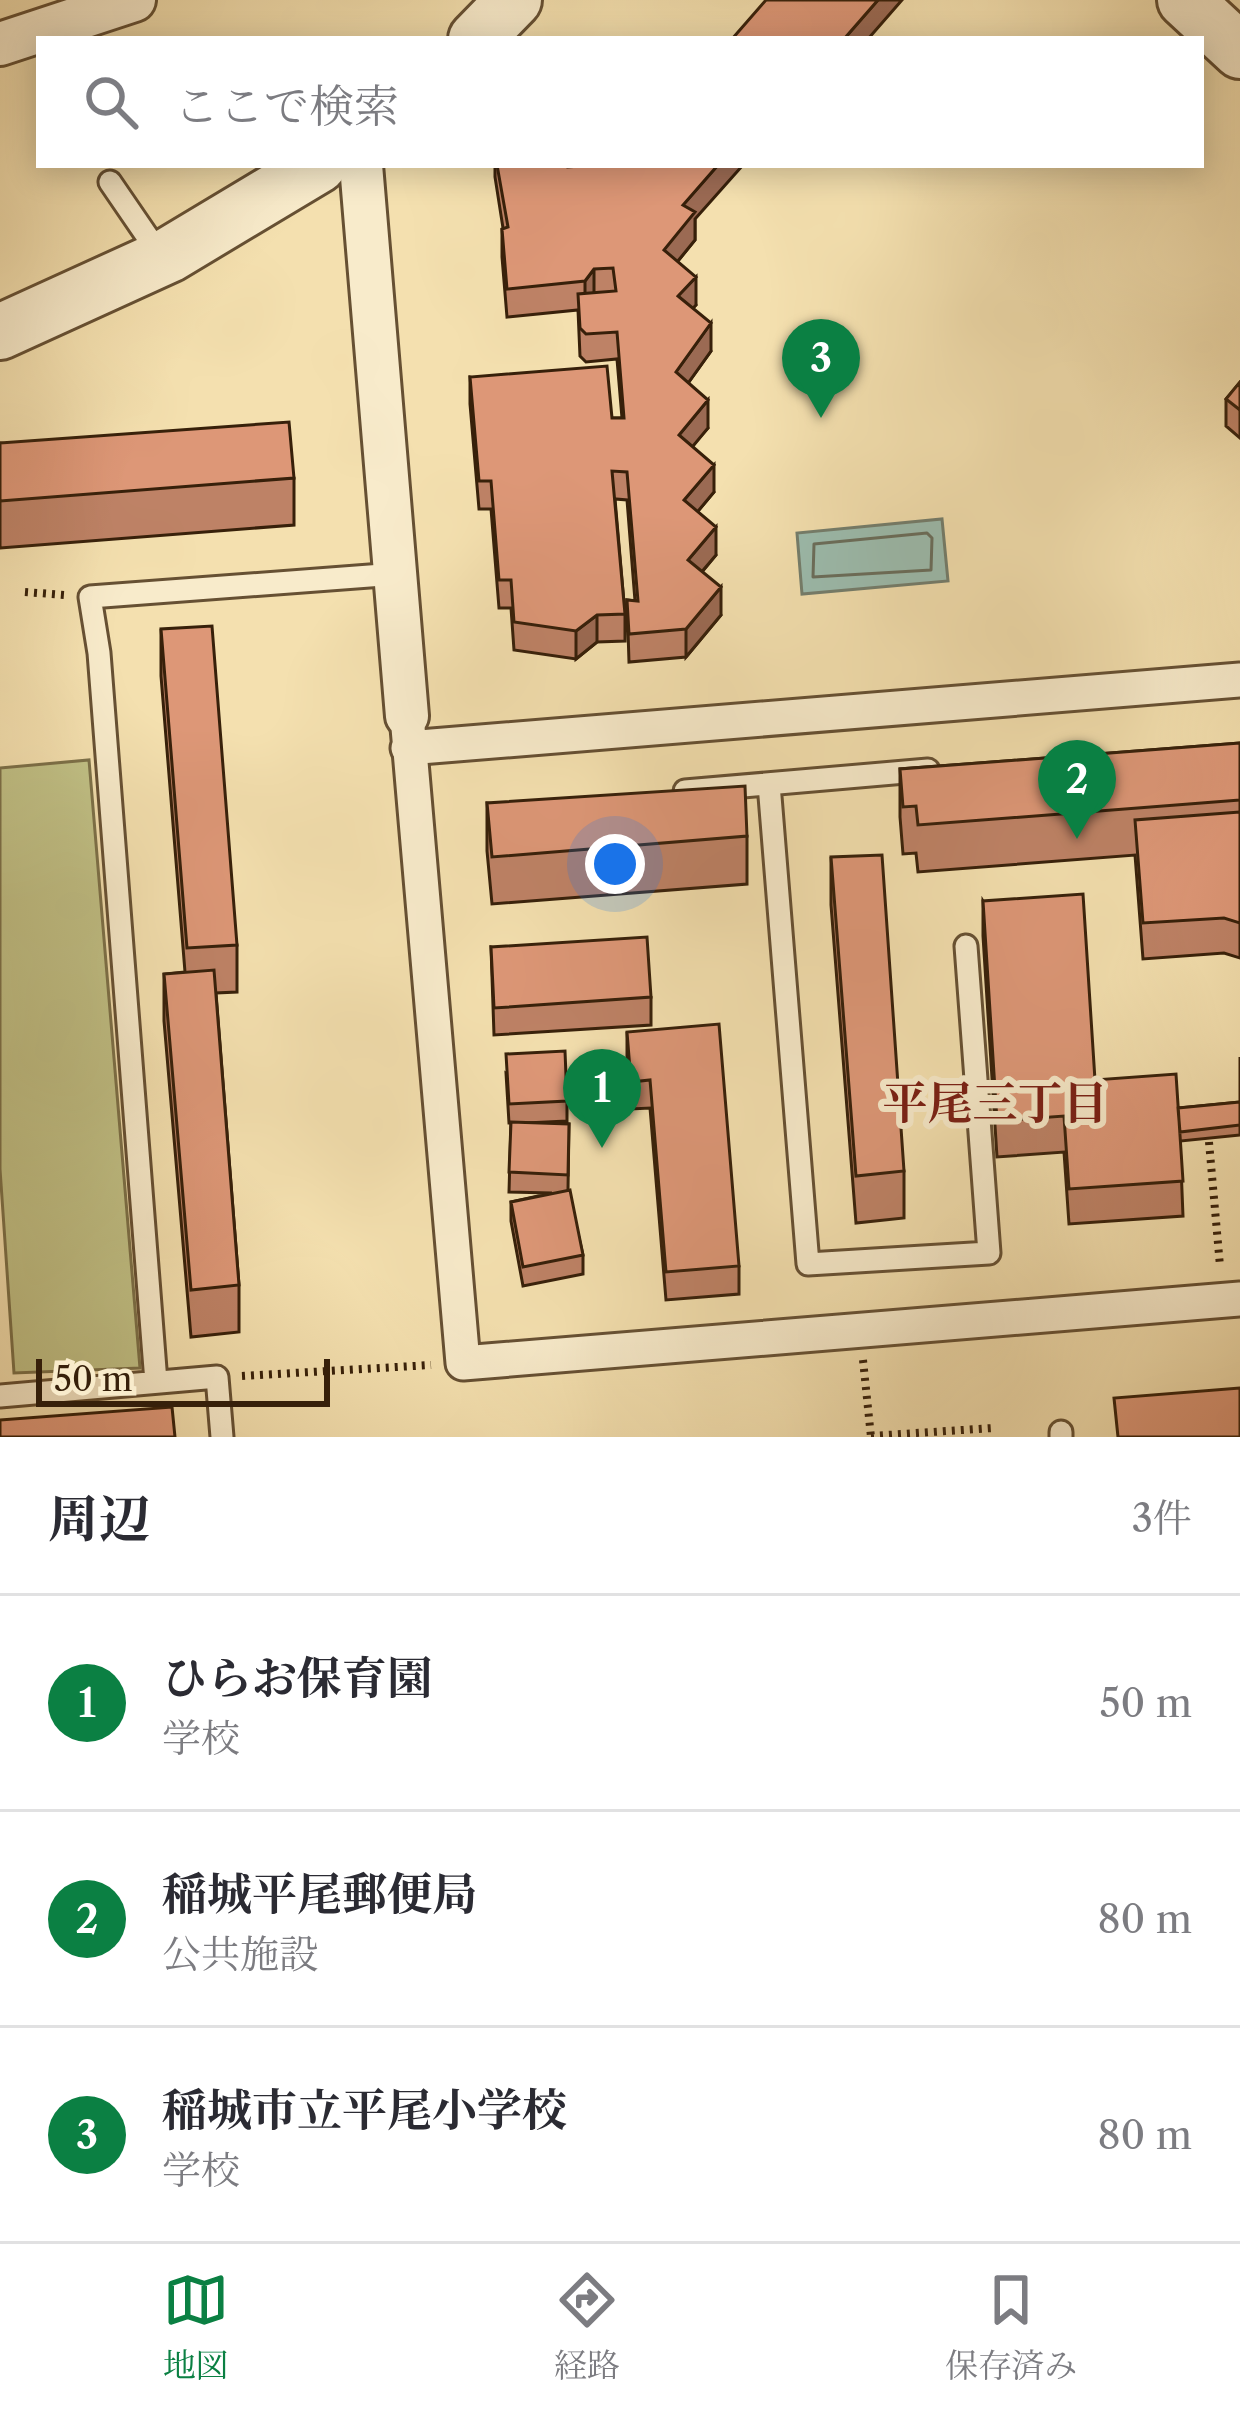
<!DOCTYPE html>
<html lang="ja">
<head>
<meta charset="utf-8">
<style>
  :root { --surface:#fff; --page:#f7f7f7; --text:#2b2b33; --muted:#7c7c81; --line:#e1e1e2; --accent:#0b8043 }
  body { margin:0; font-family:"Libre Caslon Text","Noto Serif JP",serif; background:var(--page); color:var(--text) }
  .scale { position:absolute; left:36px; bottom:30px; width:294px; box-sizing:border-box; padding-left:12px; border:6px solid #37200a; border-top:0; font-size:33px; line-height:42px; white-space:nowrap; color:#37200a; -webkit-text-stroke:9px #f8ebcb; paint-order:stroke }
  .you { position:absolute; left:615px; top:864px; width:42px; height:42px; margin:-30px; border:9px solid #fff; border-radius:50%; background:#1a73e8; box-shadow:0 0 0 18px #1a73e833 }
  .badge { display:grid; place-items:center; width:78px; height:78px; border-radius:50%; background:var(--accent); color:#fff; font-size:39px; font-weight:700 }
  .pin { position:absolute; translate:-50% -99px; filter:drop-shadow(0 3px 6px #0008) }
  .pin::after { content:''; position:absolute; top:63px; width:42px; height:36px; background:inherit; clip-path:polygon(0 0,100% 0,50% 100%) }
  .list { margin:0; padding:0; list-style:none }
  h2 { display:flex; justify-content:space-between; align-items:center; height:156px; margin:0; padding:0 48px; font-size:51px }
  h2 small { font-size:39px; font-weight:400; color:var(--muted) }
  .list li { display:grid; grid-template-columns:78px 1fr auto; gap:36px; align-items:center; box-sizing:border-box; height:216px; padding:0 48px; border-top:3px solid var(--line) }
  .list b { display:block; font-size:45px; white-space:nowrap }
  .list p { margin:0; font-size:39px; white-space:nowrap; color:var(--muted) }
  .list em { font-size:39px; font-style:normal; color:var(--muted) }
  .icon { flex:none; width:66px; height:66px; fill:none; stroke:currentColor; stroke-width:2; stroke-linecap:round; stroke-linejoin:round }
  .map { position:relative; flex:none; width:1240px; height:1437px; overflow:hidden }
  .search { position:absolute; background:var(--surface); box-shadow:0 6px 30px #0003; left:36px; right:36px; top:36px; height:132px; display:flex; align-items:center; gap:30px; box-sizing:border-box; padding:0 42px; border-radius:0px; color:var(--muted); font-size:45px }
  .sheet { height:804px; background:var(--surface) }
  nav { display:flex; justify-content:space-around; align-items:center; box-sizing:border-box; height:168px; border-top:3px solid var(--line); background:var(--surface); font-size:33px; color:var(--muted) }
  nav a { display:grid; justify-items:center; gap:6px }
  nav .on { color:var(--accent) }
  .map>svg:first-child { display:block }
  .green { fill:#c1c186; stroke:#7c7048; stroke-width:3 }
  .water { fill:#9cbdaf; stroke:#747e6d; stroke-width:3 }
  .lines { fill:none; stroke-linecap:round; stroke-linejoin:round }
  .shore { stroke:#6a6e5c; stroke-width:3 }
  .service-casing { stroke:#665033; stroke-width:27 }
  .pedestrian-casing { stroke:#665033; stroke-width:39 }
  .minor-casing { stroke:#665033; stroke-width:48 }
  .tertiary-casing { stroke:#665033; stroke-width:60 }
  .path { stroke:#37200a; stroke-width:8; stroke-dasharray:3 6; stroke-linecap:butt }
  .service { stroke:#f8ebcb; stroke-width:21 }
  .pedestrian { stroke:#f8ebcb; stroke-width:33 }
  .minor { stroke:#f8ebcb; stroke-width:42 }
  .tertiary { stroke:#f8ebcb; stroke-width:54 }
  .wall { fill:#be8266; stroke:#37200a; stroke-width:3 }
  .shaded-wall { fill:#9b6a53; stroke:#37200a; stroke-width:3 }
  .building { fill:#dd9777; stroke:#37200a; stroke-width:3 }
  .labels { text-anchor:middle; stroke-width:12; stroke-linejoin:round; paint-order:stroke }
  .neighbourhood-label { font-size:45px; font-weight:bold; fill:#7a1f14; stroke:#f8ebcb }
</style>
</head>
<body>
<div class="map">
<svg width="1240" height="1437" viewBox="0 0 1240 1437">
  <rect width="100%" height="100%" fill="#f4e0af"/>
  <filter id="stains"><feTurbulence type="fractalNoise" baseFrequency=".00167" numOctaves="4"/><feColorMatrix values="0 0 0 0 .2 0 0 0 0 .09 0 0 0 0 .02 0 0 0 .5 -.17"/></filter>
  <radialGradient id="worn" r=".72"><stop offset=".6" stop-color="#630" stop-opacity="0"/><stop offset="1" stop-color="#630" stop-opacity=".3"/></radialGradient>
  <path class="green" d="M 89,760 L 140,1368 L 14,1373 L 0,1169 L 0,768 Z"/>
  <path class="water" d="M 942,519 L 948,581 L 802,594 L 797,533 Z"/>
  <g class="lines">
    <path class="shore" d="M 927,533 L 932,538 L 931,570 L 813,577 L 814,544 Z"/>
    <g class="service-casing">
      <path id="service" d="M 110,182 L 162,258
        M 769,784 L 808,1264 L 989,1253 L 966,946
        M 685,791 L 928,770
        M 156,1382 L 99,653 L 90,597 L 396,574
        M 0,1396 L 217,1377 L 222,1437
        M 1061,1432 L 1061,1437"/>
    </g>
    <g class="pedestrian-casing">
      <path id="pedestrian" d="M 407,716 L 463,1363 L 1240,1299
        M 408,748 L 1240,680"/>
    </g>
    <g class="minor-casing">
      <path id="minor" d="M 0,44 L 134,0
        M 361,165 L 407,716"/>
    </g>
    <g class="tertiary-casing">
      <path id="tertiary" d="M 1185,0 L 1240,51
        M 476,39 L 514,0
        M 0,332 L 169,255 L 319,165"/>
    </g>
    <path class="path" d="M 25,592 L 65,595
      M 1209,1142 L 1220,1266
      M 863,1360 L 871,1437
      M 242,1376 L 431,1365
      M 871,1436 L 993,1428"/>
    <use href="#service" class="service"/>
    <use href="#pedestrian" class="pedestrian"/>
    <use href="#minor" class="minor"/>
    <use href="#tertiary" class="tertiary"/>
  </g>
  <path class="wall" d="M 495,165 L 568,165 L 568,167 L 695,219 L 695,240 L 678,261 L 696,305 L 693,308 L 711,351 L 688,383 L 708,428 L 692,446 L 714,492 L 698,511 L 716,555 L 702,572 L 721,615 L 686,657 L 629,662 L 627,600 L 635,601 L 627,500 L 615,499 L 625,614 L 625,641 L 597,642 L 576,659 L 514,650 L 511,608 L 499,608 L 491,509 L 479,509 L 470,404 L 470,377 L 612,418 L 622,418 L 617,359 L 586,362 L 580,356 L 578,310 L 507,317 L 502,257 L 502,229 L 503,228 L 495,177 Z
    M 1240,382 L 1240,438 L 1226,426 L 1226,399 Z
    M 0,443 L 294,478 L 294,525 L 0,548 Z
    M 161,629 L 237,945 L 237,992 L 216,993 L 239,1285 L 239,1332 L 191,1337 L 164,1021 L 164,974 L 185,972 L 161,676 Z
    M 1240,743 L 1240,958 L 1224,953 L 1143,959 L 1135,855 L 918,872 L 916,853 L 903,854 L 900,817 L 900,769 Z
    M 487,803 L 747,836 L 747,884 L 492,904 L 487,851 Z
    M 831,857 L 904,1171 L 904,1218 L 856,1223 L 831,905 Z
    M 983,901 L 1095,1080 L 1178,1108 L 1240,1102 L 1240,1057 L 1240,1135 L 1180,1141 L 1183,1216 L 1069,1224 L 1064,1152 L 997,1157 L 983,936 Z
    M 491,947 L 651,997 L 651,1025 L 494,1035 Z
    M 627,1032 L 739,1266 L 739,1294 L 666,1300 L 650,1108 L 631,1109 L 627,1060 Z
    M 506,1073 L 567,1101 L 567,1121 L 526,1123 L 569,1124 L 568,1190 L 583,1255 L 583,1274 L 523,1286 L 511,1221 L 511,1202 L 552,1193 L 509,1192 L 511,1123 L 509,1123 Z"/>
  <path class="shaded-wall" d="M 878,0 L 902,0 L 868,39 L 844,39 Z
    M 718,165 L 743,165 L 695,219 L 695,240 L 664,278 L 664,250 L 683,205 Z
    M 594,269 L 594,297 L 585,309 L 585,281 Z
    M 696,277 L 696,305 L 678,324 L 678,296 Z
    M 711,323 L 711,351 L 676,400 L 676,372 Z
    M 708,400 L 708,428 L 679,463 L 679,435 Z
    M 714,465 L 714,492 L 684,528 L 684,500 Z
    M 716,527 L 716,555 L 688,588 L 688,560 Z
    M 721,587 L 721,615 L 686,657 L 686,629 Z
    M 597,615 L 597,642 L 576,659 L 576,631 Z"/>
  <path class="building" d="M 766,0 L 878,0 L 844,39 L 732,39 Z
    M 497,165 L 568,165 L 568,167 L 595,165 L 718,165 L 683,205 L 695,212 L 664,250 L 696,277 L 678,296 L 711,323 L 676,372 L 708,400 L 679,435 L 714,465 L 684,500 L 716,527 L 688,560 L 721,587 L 686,629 L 629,634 L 627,600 L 638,601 L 627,472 L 612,471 L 625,614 L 597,615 L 576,631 L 514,622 L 511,580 L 499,580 L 491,481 L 479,481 L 470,377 L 607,366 L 612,418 L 624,418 L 617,332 L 586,334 L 580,328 L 578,294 L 616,291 L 613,268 L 594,269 L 585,281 L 507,289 L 502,229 L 508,227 Z
    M 1240,382 L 1240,410 L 1226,399 Z
    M 289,422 L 294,478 L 0,501 L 0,443 Z
    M 212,626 L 237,945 L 187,948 L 161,629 Z
    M 1240,743 L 1240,800 L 918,825 L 916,806 L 903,807 L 900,769 Z
    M 745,786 L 747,836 L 492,857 L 487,803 Z
    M 1240,812 L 1240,923 L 1224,918 L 1143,923 L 1135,820 Z
    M 882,855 L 904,1171 L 856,1176 L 831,857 Z
    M 1083,894 L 1095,1080 L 1176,1074 L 1183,1181 L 1069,1189 L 1064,1116 L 997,1121 L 983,901 Z
    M 647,937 L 651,997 L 494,1008 L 491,947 Z
    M 214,970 L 239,1285 L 191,1290 L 164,974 Z
    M 719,1024 L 739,1266 L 666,1272 L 650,1080 L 631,1082 L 627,1032 Z
    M 565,1051 L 567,1101 L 509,1104 L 506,1054 Z
    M 1240,1102 L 1240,1125 L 1180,1132 L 1178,1108 Z
    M 511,1122 L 569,1124 L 568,1175 L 509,1172 Z
    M 570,1190 L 583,1255 L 523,1267 L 511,1202 Z
    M 1240,1388 L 1240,1437 L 1118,1437 L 1114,1398 Z
    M 172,1407 L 175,1437 L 0,1437 L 0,1420 Z"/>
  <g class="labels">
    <g class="neighbourhood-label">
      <text x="995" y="1119">平尾三丁目</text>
    </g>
  </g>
  <rect width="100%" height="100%" filter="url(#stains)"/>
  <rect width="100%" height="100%" fill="url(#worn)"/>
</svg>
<div class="scale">50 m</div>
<div class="you"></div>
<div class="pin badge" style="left:602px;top:1148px">1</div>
<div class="pin badge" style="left:1077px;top:839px">2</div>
<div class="pin badge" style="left:821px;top:418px">3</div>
<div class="search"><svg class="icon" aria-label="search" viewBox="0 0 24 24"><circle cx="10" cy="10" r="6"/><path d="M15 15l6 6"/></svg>ここで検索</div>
</div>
<section class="sheet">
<h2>周辺<small>3件</small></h2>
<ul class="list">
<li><span class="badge">1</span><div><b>ひらお保育園</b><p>学校</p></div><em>50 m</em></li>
<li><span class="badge">2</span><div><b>稲城平尾郵便局</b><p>公共施設</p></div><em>80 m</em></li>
<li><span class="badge">3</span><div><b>稲城市立平尾小学校</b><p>学校</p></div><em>80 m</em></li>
</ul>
</section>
<nav>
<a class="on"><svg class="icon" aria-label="map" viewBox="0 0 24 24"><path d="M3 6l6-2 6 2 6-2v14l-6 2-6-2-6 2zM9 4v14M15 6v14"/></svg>地図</a>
<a><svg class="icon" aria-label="directions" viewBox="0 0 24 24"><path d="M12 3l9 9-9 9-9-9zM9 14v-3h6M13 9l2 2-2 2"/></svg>経路</a>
<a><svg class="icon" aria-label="saved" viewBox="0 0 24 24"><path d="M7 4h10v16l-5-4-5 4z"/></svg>保存済み</a>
</nav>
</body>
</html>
